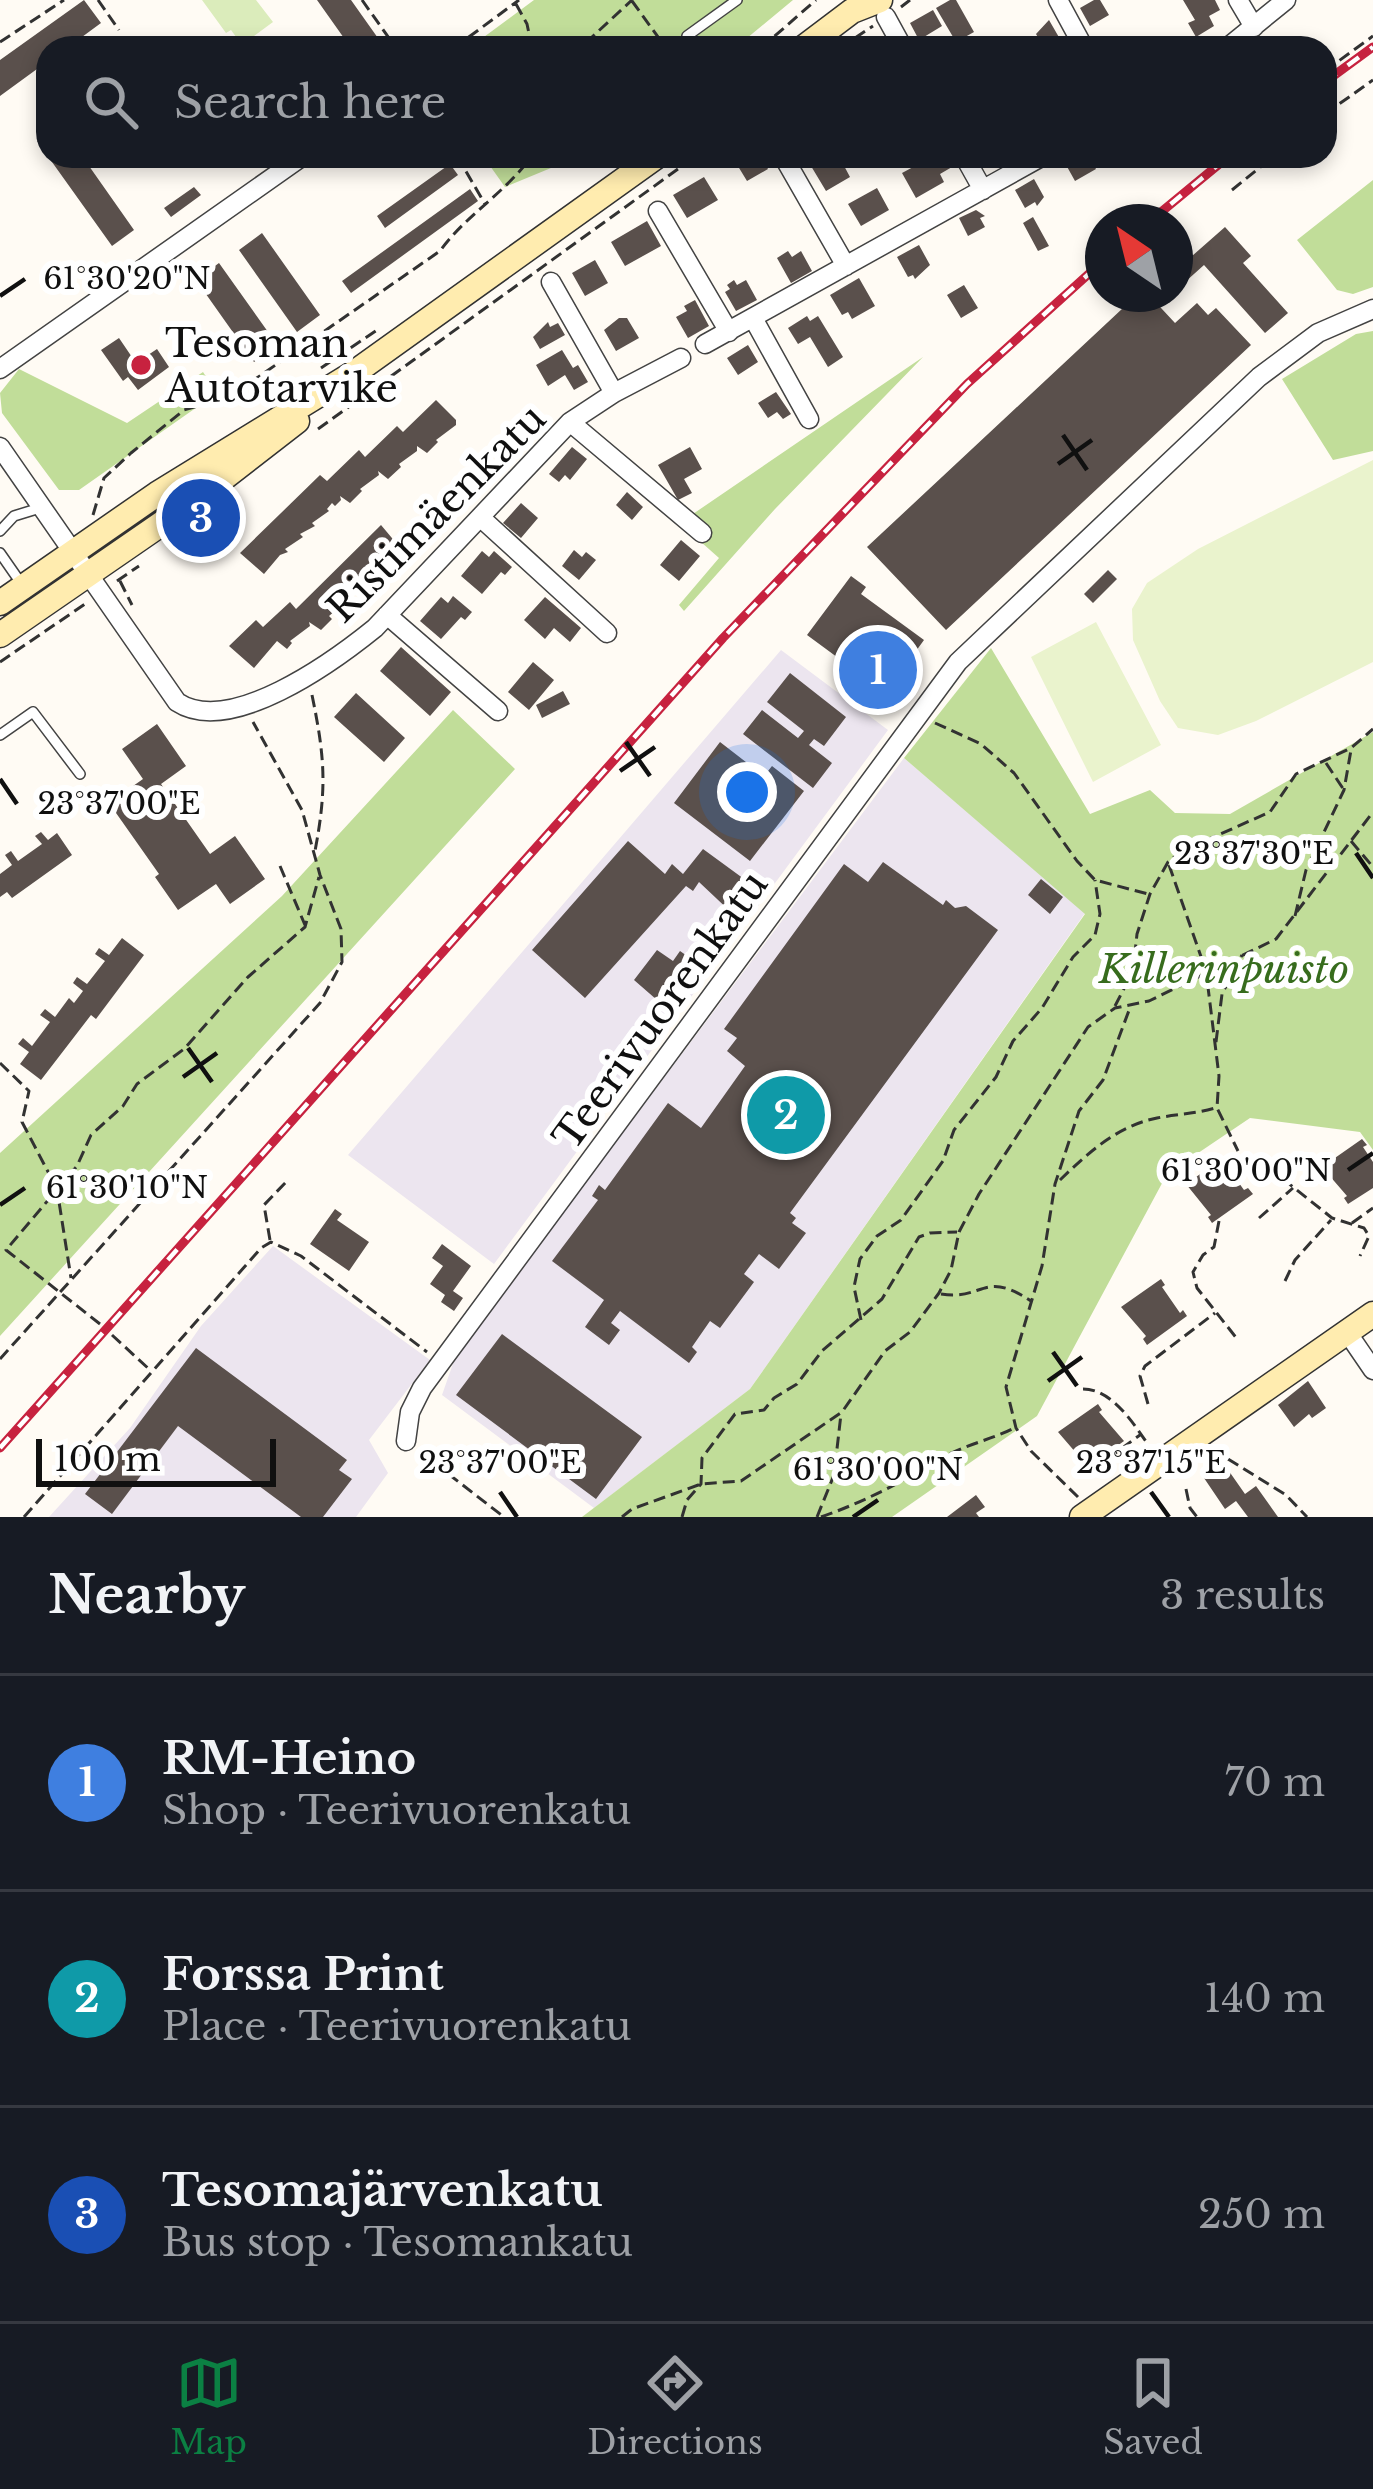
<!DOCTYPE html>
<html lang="en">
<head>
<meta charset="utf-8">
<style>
  :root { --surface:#171b24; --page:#20242c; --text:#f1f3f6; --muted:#9ea1a6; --line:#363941; --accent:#0b8043 }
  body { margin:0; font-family:"Libre Baskerville",serif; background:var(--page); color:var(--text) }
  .compass { position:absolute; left:1085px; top:204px; width:108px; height:108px; border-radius:50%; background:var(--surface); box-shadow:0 6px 18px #0003; rotate:325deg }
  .scale { position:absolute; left:36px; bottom:30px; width:240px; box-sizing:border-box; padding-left:12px; border:6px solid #101010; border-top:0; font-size:33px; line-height:42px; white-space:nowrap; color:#101010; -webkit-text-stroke:9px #fff; paint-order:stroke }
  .you { position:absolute; left:747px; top:792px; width:42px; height:42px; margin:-30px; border:9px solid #fff; border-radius:50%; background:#1a73e8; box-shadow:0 0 0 18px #1a73e833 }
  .badge { display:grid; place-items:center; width:78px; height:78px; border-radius:50%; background:var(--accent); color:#fff; font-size:39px; font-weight:700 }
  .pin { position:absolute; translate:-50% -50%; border:6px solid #fff; box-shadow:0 3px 12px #0006 }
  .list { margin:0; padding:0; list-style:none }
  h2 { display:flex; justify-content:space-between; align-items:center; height:156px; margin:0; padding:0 48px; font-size:51px }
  h2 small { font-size:39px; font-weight:400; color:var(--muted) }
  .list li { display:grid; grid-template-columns:78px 1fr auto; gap:36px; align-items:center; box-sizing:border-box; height:216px; padding:0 48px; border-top:3px solid var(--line) }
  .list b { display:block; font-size:45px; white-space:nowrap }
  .list p { margin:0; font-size:39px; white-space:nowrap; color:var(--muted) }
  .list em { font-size:39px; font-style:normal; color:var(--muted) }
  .icon { flex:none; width:66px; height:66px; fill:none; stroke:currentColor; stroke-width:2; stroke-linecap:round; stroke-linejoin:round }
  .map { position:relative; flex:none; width:1373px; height:1517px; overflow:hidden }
  .search { position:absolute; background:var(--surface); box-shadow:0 6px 18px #0003; left:36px; right:36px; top:36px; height:132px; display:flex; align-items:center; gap:30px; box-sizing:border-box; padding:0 42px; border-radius:36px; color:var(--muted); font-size:45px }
  .sheet { height:804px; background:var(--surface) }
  nav { display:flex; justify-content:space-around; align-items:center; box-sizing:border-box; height:168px; border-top:3px solid var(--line); background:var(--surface); font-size:33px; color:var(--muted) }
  nav a { display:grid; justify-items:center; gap:6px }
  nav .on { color:var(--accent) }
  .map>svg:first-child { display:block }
  .industrial { fill:#ece5ef }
  .green { fill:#dbecbb }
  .forest { fill:#c1dd99 }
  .pitch { fill:#eaf3cd }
  .building { fill:#5a504c }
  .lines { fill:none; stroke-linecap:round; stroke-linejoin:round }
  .lane-casing { stroke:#434343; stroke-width:12 }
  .street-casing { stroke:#434343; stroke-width:21 }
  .secondary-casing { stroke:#323232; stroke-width:27 }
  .path { stroke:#323232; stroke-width:3; stroke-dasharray:12 6; stroke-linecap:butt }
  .lane { stroke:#fff; stroke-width:9 }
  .street { stroke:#fff; stroke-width:18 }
  .secondary { stroke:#ffecaf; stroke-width:24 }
  .rail-casing { stroke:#c7223f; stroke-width:9 }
  .rail { stroke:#fff; stroke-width:4.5; stroke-dasharray:14; stroke-linecap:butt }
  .ticks { fill:none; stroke:#101010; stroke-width:4.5 }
  .poi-dot { fill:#c7223f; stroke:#fff; stroke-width:4.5 }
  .labels { text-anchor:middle; stroke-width:12; stroke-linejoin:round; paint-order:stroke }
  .poi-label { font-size:39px; fill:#101010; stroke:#fff; text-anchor:start }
  .street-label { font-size:39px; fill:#101010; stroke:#fff }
  .park-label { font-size:39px; font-style:italic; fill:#376c1d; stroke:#fff }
  .ticks-label { font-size:30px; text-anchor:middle; fill:#101010; stroke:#fff; stroke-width:12; stroke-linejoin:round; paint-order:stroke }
</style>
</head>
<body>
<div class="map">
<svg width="1373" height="1517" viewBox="0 0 1373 1517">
  <rect width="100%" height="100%" fill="#fffbf4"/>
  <path class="industrial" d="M 781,650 L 888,730 L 494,1264 L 348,1155 Z
    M 904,758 L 1085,913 L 750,1389 L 594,1508 L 442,1395 L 456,1355 Z
    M 273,1246 L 430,1360 L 369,1440 L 388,1473 L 356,1517 L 49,1517 L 130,1428 L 201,1326 Z"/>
  <path class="green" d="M 202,0 L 256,0 L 273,22 L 242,45 L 231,30 L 226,33 Z"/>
  <path class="forest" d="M 534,0 L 793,0 L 735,48 L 469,48 Z
    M 483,156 L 580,156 L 505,187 Z
    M 1373,180 L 1373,287 L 1353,294 L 1337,290 L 1297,240 Z
    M 1373,331 L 1373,451 L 1333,460 L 1282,379 L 1356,334 Z
    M 923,357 L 775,509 L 684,611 L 679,605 L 719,558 L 701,542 L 709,531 L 690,516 Z
    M 19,369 L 127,423 L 203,372 L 217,393 L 79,490 L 59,490 L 2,413 L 0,393 Z
    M 991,648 L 1090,814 L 1150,790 L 1175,813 L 1230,814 L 1373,732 L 1373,1150 L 1360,1132 L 1250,1118 L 1167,1174 L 1037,1416 L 892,1517 L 582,1517 L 750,1389 L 1085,914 L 904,758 Z
    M 453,710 L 515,769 L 0,1336 L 0,1153 L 282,896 Z"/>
  <path class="pitch" d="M 1373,460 L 1373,662 L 1256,721 L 1218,735 L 1178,728 L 1160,701 L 1133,640 L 1132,609 L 1147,583 L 1198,549 Z
    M 1096,622 L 1161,745 L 1093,782 L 1031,657 Z"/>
  <path class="building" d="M 84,0 L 101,23 L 67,48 L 48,48 L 48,61 L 0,96 L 0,60 Z
    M 317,0 L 351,0 L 385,48 L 351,48 Z
    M 950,0 L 956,0 L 974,32 L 956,42 L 936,8 Z
    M 1094,0 L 1100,0 L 1109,15 L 1090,26 L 1080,8 Z
    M 1183,0 L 1215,0 L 1220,10 L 1209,16 L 1214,26 L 1196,37 L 1188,23 L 1195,20 Z
    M 933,10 L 942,26 L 919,40 L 910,23 Z
    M 1049,20 L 1064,46 L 1060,48 L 1044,48 L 1036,34 Z
    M 48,133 L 48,156 L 82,156 L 134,230 L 112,246 L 37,141 Z
    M 761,156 L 768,169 L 747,181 L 733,158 Z
    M 817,156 L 845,156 L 842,162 L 850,177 L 826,191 L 811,166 L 820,161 Z
    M 927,156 L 946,156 L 952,167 L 940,174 L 944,182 L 916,198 L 902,173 L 928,159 Z
    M 1078,156 L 1089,156 L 1096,169 L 1075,181 L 1065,163 Z
    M 450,164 L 458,175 L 385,228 L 377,216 Z
    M 704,177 L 718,200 L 687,218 L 673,195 Z
    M 1034,179 L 1044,197 L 1037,206 L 1035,202 L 1025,208 L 1015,190 Z
    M 194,187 L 201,195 L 171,217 L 164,208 Z
    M 877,188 L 889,210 L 861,226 L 848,204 Z
    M 470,189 L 478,201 L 351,293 L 342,281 Z
    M 976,210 L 985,216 L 980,218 L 985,227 L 968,236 L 959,218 Z
    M 1033,217 L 1049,246 L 1038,251 L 1023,223 Z
    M 647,221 L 661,246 L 625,266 L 611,242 Z
    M 1225,227 L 1251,256 L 1243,263 L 1288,313 L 1265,333 L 1204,265 L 1175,291 L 1175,271 Z
    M 262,233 L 320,315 L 297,332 L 239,250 Z
    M 919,245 L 930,265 L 915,279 L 913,275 L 908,277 L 897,257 Z
    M 788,251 L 792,257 L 801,251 L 812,271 L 791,283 L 777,258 Z
    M 595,260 L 608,283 L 585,296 L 572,273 Z
    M 219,263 L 278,346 L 254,362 L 196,280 Z
    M 859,278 L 875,306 L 852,319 L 848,312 L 842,315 L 830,295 Z
    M 734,280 L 737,285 L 746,280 L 757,300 L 736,311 L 725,292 L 730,289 L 727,285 Z
    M 964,285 L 978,308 L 961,318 L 947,295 Z
    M 1138,294 L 1148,294 L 1175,323 L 1197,303 L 1208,315 L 1216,308 L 1251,345 L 946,630 L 867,547 Z
    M 695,300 L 709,326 L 688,338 L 676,317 L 687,311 L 684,306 Z
    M 807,316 L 810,321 L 818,316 L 843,357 L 828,367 L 810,337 L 798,344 L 788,328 Z
    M 619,318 L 627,318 L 639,338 L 616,351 L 604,330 Z
    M 548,322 L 550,327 L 558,323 L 565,335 L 540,349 L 533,337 Z
    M 119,338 L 136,363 L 157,349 L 169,367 L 138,390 L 128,377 L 123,381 L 101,350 Z
    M 748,345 L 758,362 L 738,375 L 727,358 Z
    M 562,350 L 573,368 L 578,365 L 588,382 L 574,390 L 565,375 L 548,386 L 536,365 Z
    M 776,392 L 791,414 L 783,419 L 777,412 L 768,418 L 758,403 Z
    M 436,400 L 456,420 L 456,425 L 436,440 L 438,442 L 427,453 L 417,446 L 417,451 L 399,464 L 401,467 L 388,479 L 378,471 L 379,475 L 360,489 L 362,491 L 350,503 L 340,496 L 341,500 L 335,506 L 332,503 L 327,509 L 329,511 L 312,523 L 315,526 L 300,534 L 303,537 L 285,549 L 288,552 L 280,555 L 264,574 L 240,553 L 320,475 L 327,481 L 359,450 L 365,457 L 397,426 L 403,432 Z
    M 572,447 L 587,459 L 570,480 L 565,475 L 559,482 L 549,474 Z
    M 690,447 L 702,469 L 684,479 L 692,493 L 678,500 L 658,465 Z
    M 627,492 L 643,507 L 632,520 L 616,505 Z
    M 521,503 L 538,518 L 521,538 L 503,523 Z
    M 381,525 L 402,550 L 394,553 L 373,579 L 370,577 L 365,587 L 363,584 L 350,596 L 353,599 L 348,604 L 345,601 L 339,613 L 336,610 L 329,616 L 332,619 L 321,630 L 309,622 L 310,626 L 290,641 L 292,643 L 287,649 L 277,641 L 254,668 L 229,646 L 256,620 L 263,627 L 290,602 L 296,609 Z
    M 681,540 L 700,556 L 679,581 L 660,565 Z
    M 574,550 L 582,557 L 586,552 L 596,560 L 579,580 L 562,566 Z
    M 482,551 L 489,557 L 494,551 L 512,567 L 505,575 L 501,572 L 482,594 L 461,576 Z
    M 1108,570 L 1117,579 L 1093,603 L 1084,594 Z
    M 851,576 L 866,587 L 861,594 L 924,640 L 908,662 L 895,652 L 878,675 L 866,666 L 860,674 L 807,635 Z
    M 453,596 L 472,612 L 465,620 L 461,617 L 441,639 L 420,621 L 441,597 L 448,603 Z
    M 545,597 L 581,628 L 570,642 L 554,628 L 545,639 L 524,620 Z
    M 401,647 L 451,692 L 430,716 L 380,671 Z
    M 533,662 L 554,680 L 529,710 L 508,692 Z
    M 790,673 L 846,717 L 824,746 L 814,739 L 809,745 L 832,763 L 813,788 L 743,734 L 762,710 L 798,738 L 804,731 L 767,702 Z
    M 563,691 L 570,704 L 542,718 L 536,705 Z
    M 356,693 L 405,738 L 384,762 L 334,717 Z
    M 157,724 L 186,766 L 161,784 L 210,854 L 235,836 L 265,879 L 230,904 L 216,884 L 178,910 L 155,877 L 159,874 L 109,803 L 143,779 L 122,749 Z
    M 720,742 L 764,776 L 772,766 L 804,791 L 750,861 L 674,803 Z
    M 41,832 L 48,840 L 57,833 L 72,855 L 12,898 L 7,892 L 0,897 L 0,874 L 12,865 L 5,855 L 11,851 L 18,861 L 42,844 L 35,836 Z
    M 628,841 L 665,874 L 672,864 L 683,874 L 703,849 L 755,887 L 734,915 L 699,882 L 693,891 L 686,886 L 585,998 L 532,950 Z
    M 883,862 L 943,905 L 946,900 L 955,908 L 966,906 L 998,930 L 790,1213 L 796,1218 L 792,1223 L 806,1233 L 779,1269 L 759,1254 L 744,1274 L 754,1282 L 720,1328 L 710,1321 L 692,1347 L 697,1352 L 689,1363 L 620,1311 L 611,1323 L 620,1330 L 609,1345 L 585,1327 L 604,1300 L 552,1261 L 598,1200 L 592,1196 L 599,1185 L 605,1190 L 668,1103 L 701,1128 L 745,1066 L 727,1051 L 737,1038 L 724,1029 L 844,864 L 868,882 Z
    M 1041,879 L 1063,897 L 1050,914 L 1028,895 Z
    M 122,938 L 144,955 L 96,1019 L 91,1015 L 41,1080 L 20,1064 L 29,1052 L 18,1044 L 23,1038 L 32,1046 L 50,1022 L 40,1015 L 45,1009 L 55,1017 L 69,998 L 74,1003 L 83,991 L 73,983 L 77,977 L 87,984 L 105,961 L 95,954 L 99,948 L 109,955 Z
    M 657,950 L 673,961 L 680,951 L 697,963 L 690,972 L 682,966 L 657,1000 L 634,980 Z
    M 1362,1139 L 1367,1145 L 1363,1147 L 1373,1162 L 1373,1188 L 1348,1204 L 1344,1198 L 1347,1196 L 1322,1167 Z
    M 1226,1156 L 1230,1162 L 1226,1165 L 1244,1190 L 1248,1188 L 1253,1194 L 1212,1223 L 1208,1217 L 1211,1215 L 1186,1184 Z
    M 335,1209 L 342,1214 L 337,1220 L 369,1242 L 349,1271 L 310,1244 Z
    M 442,1244 L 471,1266 L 453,1291 L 463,1298 L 454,1311 L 441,1302 L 445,1295 L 430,1284 L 443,1266 L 432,1258 Z
    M 1161,1279 L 1165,1285 L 1162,1287 L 1180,1313 L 1183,1310 L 1187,1316 L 1147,1345 L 1143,1339 L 1146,1336 L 1121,1307 Z
    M 502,1334 L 642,1437 L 596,1499 L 456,1395 Z
    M 196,1348 L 347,1460 L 339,1470 L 352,1479 L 323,1517 L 301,1517 L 178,1426 L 112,1514 L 85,1494 Z
    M 1308,1381 L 1326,1408 L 1312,1418 L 1309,1414 L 1294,1427 L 1278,1405 Z
    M 1098,1404 L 1102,1410 L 1099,1412 L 1124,1441 L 1084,1470 L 1080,1463 L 1083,1461 L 1058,1432 Z
    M 1224,1464 L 1245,1494 L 1256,1486 L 1278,1517 L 1248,1517 L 1236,1501 L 1225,1509 L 1204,1478 Z
    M 976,1495 L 985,1507 L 976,1513 L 979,1517 L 947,1517 Z"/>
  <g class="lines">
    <g class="lane-casing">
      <path id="lane" d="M 687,36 L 737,0
        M 0,531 L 14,516 L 40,508
        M 0,553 L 23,586
        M 0,735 L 33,712 L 80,774"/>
    </g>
    <g class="street-casing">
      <path id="street" d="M 1058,0 L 1084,48
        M 1238,0 L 1254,27
        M 886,17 L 903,48
        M 1227,48 L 1286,0
        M 783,156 L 846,266
        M 964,156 L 983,190
        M 658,211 L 729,332
        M 551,282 L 614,393
        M 753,318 L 809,419
        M 705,344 L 1043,156
        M 0,369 L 303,156
        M 570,422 L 702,533
        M 0,447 L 177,702 C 230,737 333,662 375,628 L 570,422 L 614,393 L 681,358
        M 480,517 L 607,633
        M 387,615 L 498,711
        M 1347,1332 L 1373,1370
        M 406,1441 L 410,1412 L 422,1388 L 958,662 L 1259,377 L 1318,333 L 1373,309"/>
    </g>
    <g class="secondary-casing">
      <path id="secondary" d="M 803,48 L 852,11 L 880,0
        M 0,603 L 157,494 L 354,373 L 657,156
        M 0,635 L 190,504 L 297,421
        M 1082,1517 L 1373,1314"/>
    </g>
    <path class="path" d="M 98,0 L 119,30
      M 362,0 L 396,48
      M 632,1 L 666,48
      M 516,4 L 527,24 L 532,48
      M 901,7 L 910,0
      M 0,42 L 64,0
      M 454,48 L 519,0
      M 568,48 L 592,37 L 632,0
      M 761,48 L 816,0
      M 840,48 L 873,26
      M 1325,71 L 1373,36
      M 1325,114 L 1373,80
      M 457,156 L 485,204
      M 1232,190 L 1274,156
      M 321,368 L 377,330
      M 318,429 L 696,156
      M 93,515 L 104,478 L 131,453 L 184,410 L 224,398 L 251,382 L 440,251 C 467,214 504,194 532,156
      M 117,581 L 139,566
      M 120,581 L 132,605
      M 0,662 L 85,604
      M 312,695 C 325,758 327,788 315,851
      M 935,723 L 981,744 L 1014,773 L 1077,861 L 1095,880 L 1148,894
      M 1326,763 L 1344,790
      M 1351,841 L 1373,867
      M 1169,865 L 1206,971 L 1219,1076 L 1217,1108 L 1238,1151
      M 280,866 L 305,925
      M 1295,916 L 1306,870 L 1344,790 L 1351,750
      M 1115,1006 L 1133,971 L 1137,934 L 1150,894 L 1168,862 L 1182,851 L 1270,812 L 1296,774 L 1351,748 L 1373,729
      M 1216,1042 L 1222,994 L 1242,955
      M 0,1063 L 29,1091 L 22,1122 L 57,1189 L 71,1278
      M 1250,1167 L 1273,1171 L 1332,1218 L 1364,1228 L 1369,1236 L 1360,1256
      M 1060,1180 C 1088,1153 1117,1126 1157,1118 C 1177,1114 1195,1114 1215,1108
      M 1259,1218 L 1293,1188
      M 1219,1221 L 1214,1247 L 1203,1255 L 1193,1272 L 1197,1288 L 1238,1340
      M 1352,1223 L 1373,1208
      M 270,1240 L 264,1205 L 287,1181
      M 1285,1281 L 1295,1260 L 1331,1220
      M 941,1294 C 984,1301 983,1269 1031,1301
      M 861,1320 L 854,1287 L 860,1259 L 877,1236 L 901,1220 L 943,1161 L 954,1130 L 996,1077 L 1013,1041 L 1042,1008 L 1073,957 L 1095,935 L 1100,914 L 1095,880
      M 100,1324 L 6,1250 L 77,1166 L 91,1135 L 123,1106 L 137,1084 L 184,1049 L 248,977 L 305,927 L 319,877
      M 112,1335 L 150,1370
      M 0,1359 L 320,1003 L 342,962 L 341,929 L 320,875 L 302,810 L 253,722
      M 1083,1389 C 1112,1389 1134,1424 1149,1446
      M 1148,1404 L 1140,1376 L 1145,1366 L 1215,1313
      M 420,1452 L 504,1517
      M 1107,1459 L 1140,1435
      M 1228,1459 L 1286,1495 L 1307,1517
      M 1186,1489 L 1190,1508 L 1197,1517
      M 1078,1497 L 1031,1451 L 1016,1428 L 1006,1387 L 1042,1266 L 1055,1184 L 1079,1111 L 1103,1080 L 1131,1005
      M 24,1517 L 261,1248 L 271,1242 L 301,1256 L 427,1352
      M 622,1517 L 632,1509 L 701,1484 L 741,1481 L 842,1412 L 885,1351 L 910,1332 L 939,1293 L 951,1270 L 959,1232 L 979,1194 L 1088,1027 L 1115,1008 L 1149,1001 L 1276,939 L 1373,812
      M 682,1517 L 687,1500 L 701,1484 L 702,1458 L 735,1414 L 764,1410 L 774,1398 L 797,1384 L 822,1351 L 882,1299 L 919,1237 L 930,1233 L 957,1232
      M 817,1517 L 834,1475 L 841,1414
      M 821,1517 C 864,1502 904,1481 942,1458 C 964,1445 991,1440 1014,1428"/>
    <use href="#lane" class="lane"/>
    <use href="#street" class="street"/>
    <use href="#secondary" class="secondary"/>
    <g class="rail-casing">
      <path id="rail" d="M 1325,82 L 1373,47
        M 1149,222 L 1229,156
        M 0,1448 L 723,638 L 967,384 L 1103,261"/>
    </g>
    <use href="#rail" class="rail"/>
  </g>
  <path class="ticks" d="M 0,296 L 25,279M 1063,435 L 1087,470M 1058,464 L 1092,440M 626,742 L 650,776M 620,771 L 655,747M 0,779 L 17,804M 1356,853 L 1373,878M 188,1048 L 212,1082M 183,1077 L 217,1053M 1348,1170 L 1373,1153M 0,1205 L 25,1188M 1053,1352 L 1077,1386M 1048,1381 L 1082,1357M 500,1492 L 517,1517M 1151,1492 L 1169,1517M 853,1517 L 878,1500"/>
  <circle class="poi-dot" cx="141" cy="365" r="12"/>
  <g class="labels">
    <g class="poi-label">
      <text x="165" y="357">Tesoman<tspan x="165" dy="45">Autotarvike</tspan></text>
    </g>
    <g class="street-label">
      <text transform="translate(436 513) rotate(-45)" y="14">Ristimäenkatu</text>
      <text transform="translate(660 1010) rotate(-54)" y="14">Teerivuorenkatu</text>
    </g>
    <g class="park-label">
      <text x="1224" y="983">Killerinpuisto</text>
    </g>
  </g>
  <g class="ticks-label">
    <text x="127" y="289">61°30'20"N</text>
    <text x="119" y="814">23°37'00"E</text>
    <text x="1254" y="864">23°37'30"E</text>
    <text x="1246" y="1181">61°30'00"N</text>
    <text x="127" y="1198">61°30'10"N</text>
    <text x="500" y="1473">23°37'00"E</text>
    <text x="1151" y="1473">23°37'15"E</text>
    <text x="878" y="1480">61°30'00"N</text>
  </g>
</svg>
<svg class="compass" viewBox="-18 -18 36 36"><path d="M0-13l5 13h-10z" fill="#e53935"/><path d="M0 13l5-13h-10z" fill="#9ea1a6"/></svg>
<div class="scale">100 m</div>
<div class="you"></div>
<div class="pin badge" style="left:878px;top:670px;background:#3f7fe0">1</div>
<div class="pin badge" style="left:786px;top:1115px;background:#0f9aa8">2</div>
<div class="pin badge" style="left:201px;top:518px;background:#1a4fb4">3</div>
<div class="search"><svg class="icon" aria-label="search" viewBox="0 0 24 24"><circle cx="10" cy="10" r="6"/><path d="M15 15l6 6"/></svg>Search here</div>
</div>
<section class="sheet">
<h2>Nearby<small>3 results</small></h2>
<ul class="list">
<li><span class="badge" style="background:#3f7fe0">1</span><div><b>RM-Heino</b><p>Shop · Teerivuorenkatu</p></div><em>70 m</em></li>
<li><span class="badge" style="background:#0f9aa8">2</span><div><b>Forssa Print</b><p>Place · Teerivuorenkatu</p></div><em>140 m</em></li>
<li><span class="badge" style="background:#1a4fb4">3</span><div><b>Tesomajärvenkatu</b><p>Bus stop · Tesomankatu</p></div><em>250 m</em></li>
</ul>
</section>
<nav>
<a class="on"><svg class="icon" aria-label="map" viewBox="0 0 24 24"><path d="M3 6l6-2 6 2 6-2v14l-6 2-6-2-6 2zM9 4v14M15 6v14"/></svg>Map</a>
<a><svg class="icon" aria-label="directions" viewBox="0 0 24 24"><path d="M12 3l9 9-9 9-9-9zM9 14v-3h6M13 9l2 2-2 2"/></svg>Directions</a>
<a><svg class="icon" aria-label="saved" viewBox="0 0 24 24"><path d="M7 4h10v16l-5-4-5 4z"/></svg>Saved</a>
</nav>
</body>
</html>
